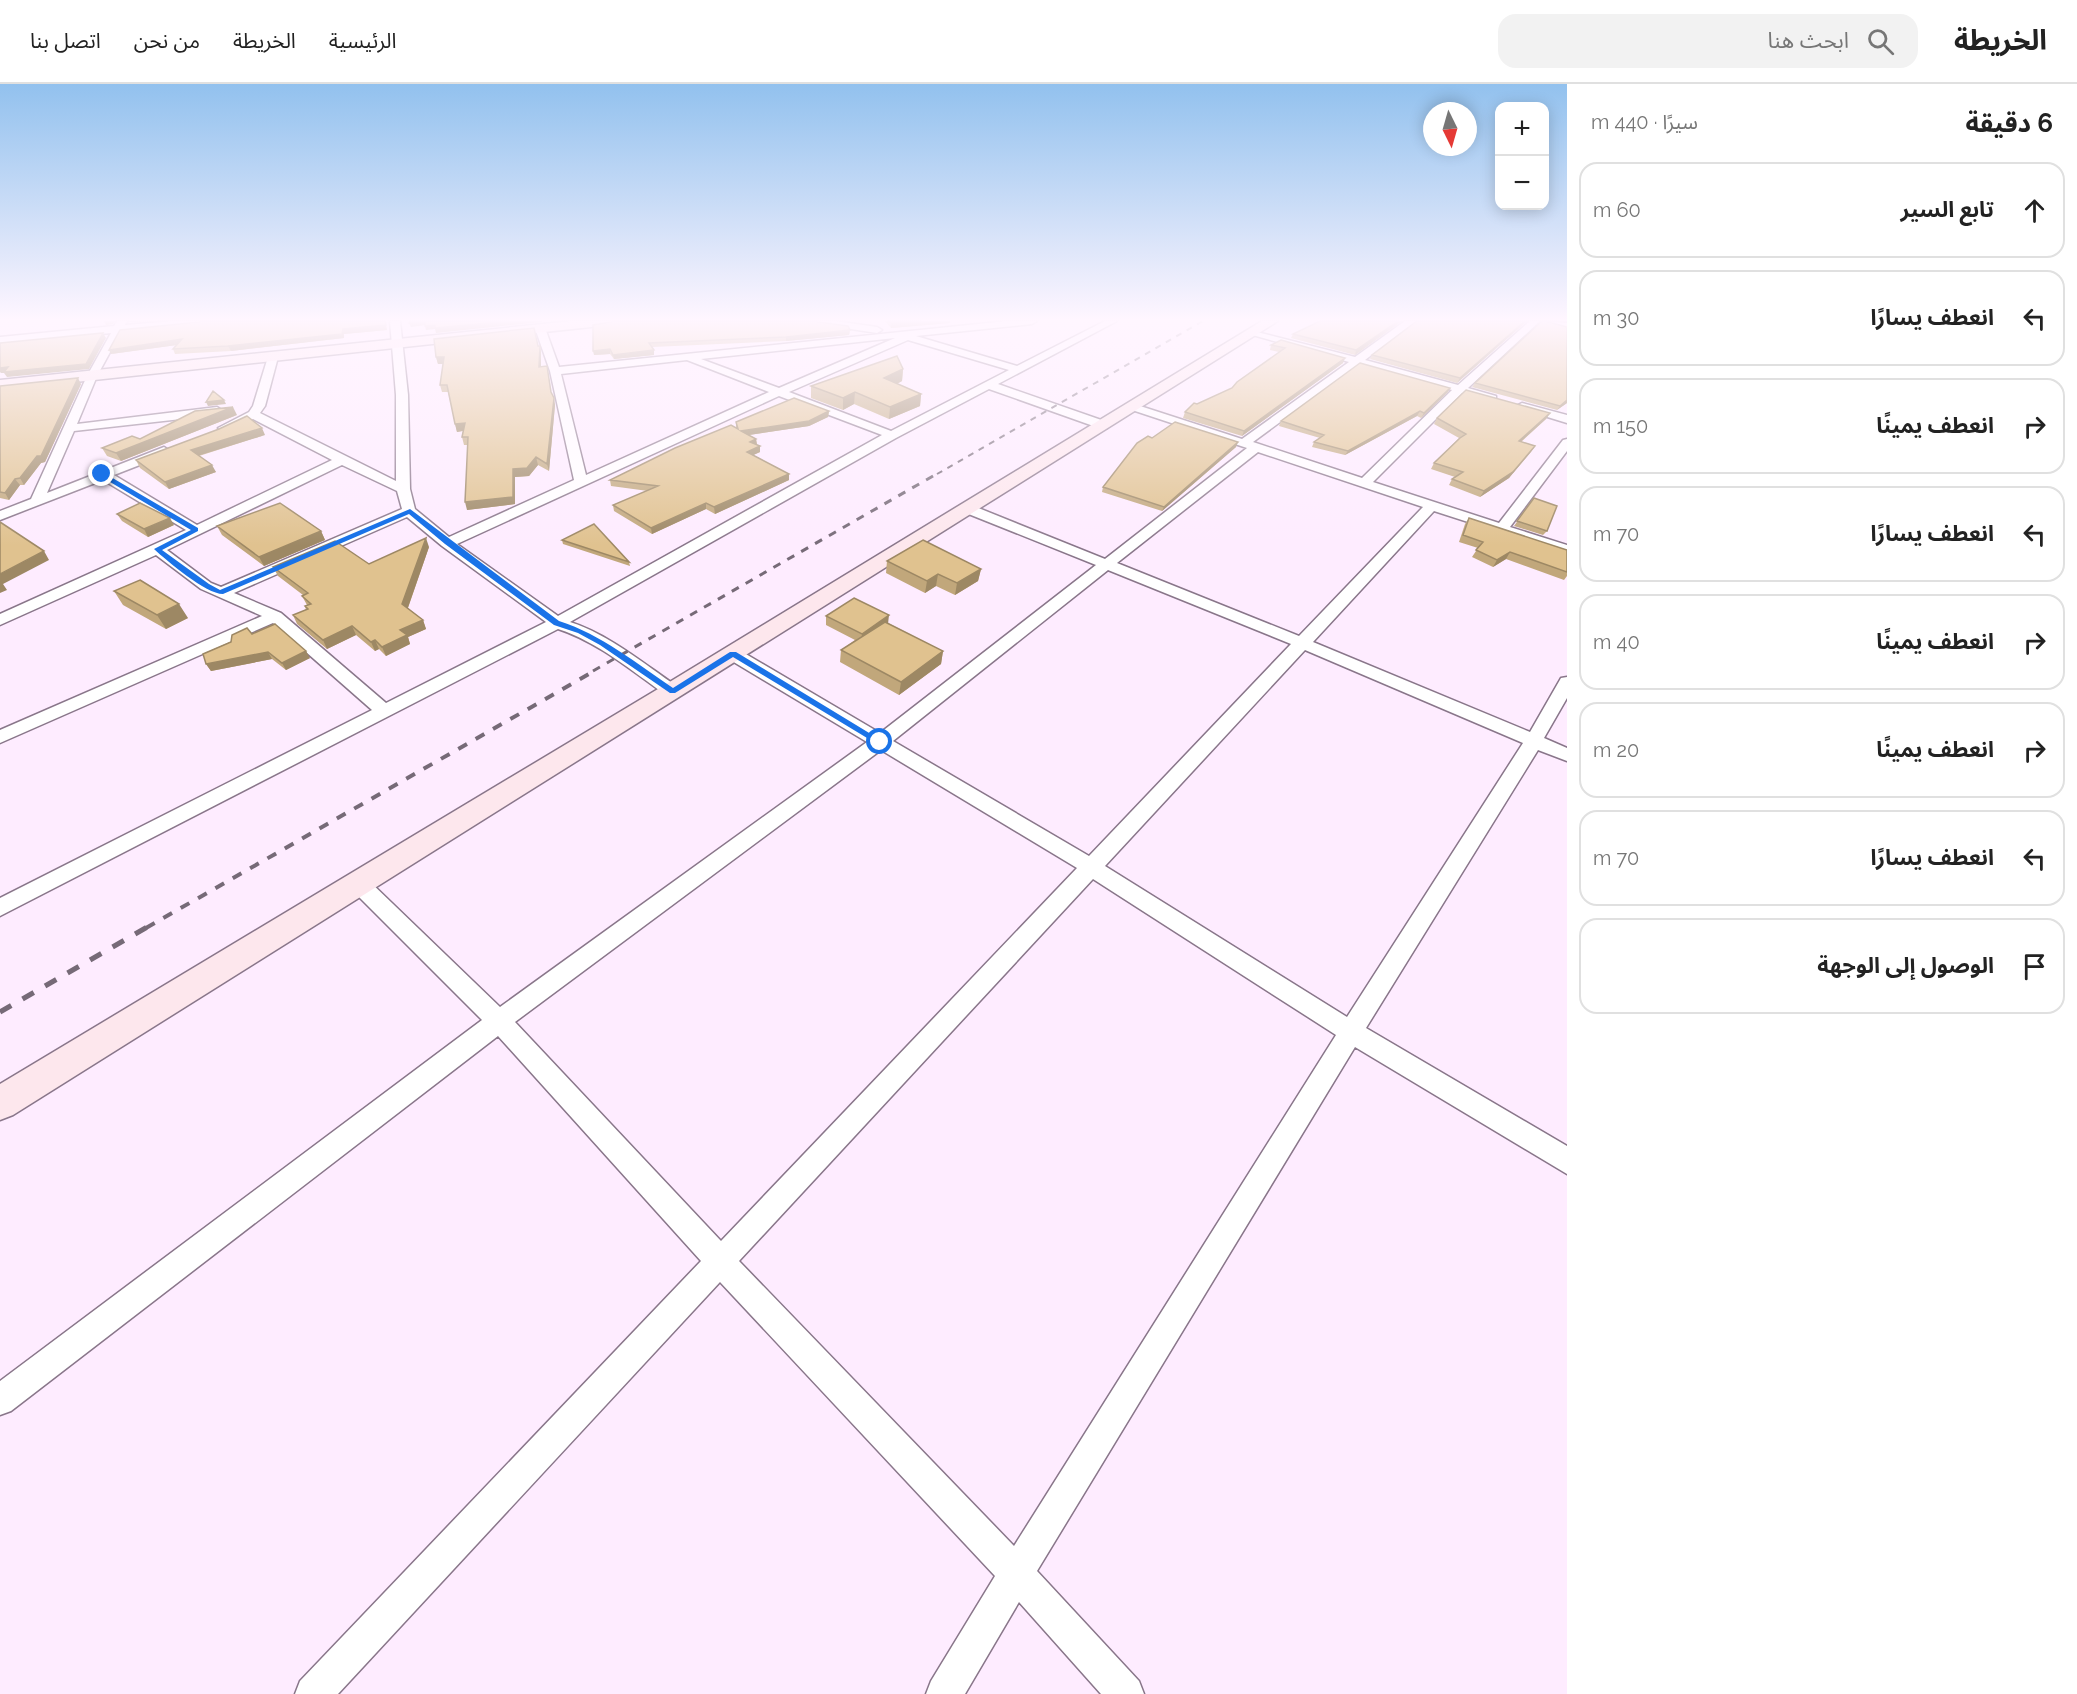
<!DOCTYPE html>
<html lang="ar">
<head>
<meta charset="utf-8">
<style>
  :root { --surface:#fff; --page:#f2f2f2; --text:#222; --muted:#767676; --line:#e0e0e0 }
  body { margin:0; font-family:Raleway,"Noto Sans Arabic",sans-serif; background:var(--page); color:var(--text); direction:rtl }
  .controls { position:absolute; right:18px; top:18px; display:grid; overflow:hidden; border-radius:12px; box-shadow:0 3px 15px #0003 }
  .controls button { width:54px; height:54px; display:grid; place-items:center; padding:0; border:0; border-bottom:2px solid var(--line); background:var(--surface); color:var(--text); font:30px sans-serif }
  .compass { position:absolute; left:1423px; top:18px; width:54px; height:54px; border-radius:50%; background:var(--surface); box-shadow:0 3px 15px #0003; rotate:175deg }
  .stop { position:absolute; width:18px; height:18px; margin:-14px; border:4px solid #1a73e8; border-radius:50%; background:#fff }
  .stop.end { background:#1a73e8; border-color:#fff; box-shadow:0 2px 6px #0008 }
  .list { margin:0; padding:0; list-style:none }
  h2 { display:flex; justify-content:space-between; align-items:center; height:78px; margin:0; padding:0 24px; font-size:26px }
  h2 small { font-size:20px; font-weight:400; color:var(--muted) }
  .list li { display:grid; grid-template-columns:39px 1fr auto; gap:18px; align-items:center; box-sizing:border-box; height:96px; margin:0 12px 12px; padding:0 12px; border:2px solid var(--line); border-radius:18px }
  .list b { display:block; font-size:22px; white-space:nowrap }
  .list em { font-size:20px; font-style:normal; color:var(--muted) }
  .icon { flex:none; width:33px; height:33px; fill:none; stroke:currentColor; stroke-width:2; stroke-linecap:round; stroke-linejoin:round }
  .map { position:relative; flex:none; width:1567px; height:1610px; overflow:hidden; direction:ltr }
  header { display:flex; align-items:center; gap:36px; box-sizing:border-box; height:84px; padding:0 30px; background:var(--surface); border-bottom:2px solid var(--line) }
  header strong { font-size:28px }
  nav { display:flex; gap:33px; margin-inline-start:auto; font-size:21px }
  .search { width:420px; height:54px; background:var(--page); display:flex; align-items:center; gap:15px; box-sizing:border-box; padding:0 21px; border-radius:18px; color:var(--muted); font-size:22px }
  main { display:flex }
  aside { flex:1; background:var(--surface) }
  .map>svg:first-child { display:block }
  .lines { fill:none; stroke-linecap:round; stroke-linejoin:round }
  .street-casing { stroke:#89768a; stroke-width:3 }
  .secondary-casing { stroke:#89768a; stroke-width:3 }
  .street { fill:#fff; fill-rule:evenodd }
  .secondary { fill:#fde7ed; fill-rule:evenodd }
  .rail-far3 { stroke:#766a77; stroke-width:2; stroke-dasharray:6 6; stroke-linecap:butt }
  .rail-far2 { stroke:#766a77; stroke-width:3; stroke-dasharray:8 8; stroke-linecap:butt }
  .rail-far1 { stroke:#766a77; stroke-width:4; stroke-dasharray:10 10; stroke-linecap:butt }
  .rail { stroke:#766a77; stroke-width:5; stroke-dasharray:13 13; stroke-linecap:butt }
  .wall { fill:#c1a77b }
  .shaded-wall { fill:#9d8864 }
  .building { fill:#e0c28f; stroke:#9d8864; stroke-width:1.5 }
  .route { fill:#1a73e8 }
</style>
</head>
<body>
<header>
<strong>الخريطة</strong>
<div class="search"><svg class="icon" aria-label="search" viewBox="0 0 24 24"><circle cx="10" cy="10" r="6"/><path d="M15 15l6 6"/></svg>ابحث هنا</div>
<nav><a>الرئيسية</a><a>الخريطة</a><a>من نحن</a><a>اتصل بنا</a></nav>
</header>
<main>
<aside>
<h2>6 دقيقة<small>سيرًا · 440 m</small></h2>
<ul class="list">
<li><svg class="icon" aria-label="ahead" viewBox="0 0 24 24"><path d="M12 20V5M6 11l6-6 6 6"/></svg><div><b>تابع السير</b></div><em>60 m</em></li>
<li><svg class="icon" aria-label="left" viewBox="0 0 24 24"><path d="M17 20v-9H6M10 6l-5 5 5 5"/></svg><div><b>انعطف يسارًا</b></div><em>30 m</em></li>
<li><svg class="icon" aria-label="right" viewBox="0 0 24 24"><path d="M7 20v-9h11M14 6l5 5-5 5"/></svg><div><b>انعطف يمينًا</b></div><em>150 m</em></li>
<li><svg class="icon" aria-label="left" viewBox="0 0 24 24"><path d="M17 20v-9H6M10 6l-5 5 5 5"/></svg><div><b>انعطف يسارًا</b></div><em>70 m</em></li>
<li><svg class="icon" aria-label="right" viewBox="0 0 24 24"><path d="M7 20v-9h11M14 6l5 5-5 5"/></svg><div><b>انعطف يمينًا</b></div><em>40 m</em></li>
<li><svg class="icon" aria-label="right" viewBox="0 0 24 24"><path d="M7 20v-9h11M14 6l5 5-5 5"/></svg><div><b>انعطف يمينًا</b></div><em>20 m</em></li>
<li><svg class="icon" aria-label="left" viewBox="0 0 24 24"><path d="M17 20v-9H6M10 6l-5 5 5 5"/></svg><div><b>انعطف يسارًا</b></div><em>70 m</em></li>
<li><svg class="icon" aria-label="arrive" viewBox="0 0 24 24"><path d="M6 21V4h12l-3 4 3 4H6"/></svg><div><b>الوصول إلى الوجهة</b></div></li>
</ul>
</aside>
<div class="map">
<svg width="1567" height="1610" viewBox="0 0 1567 1610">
  <rect width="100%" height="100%" fill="#feecff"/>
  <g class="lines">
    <g class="street-casing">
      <path id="street" d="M 117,237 L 127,237 L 125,241 L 173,237 L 206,237 L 201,240 L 121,248 L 97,292 L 77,340 L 217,323 L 223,327 L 217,331 L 74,347 L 47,409 L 164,363 L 170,367 L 168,370 L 114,391 L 197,441 L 332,376 L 253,335 L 228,347 L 224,348 L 218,344 L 249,328 L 253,322 L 268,273 L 273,270 L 278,273 L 265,322 L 260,329 L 396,397 L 396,311 L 390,237 L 400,237 L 408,311 L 410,405 L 415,425 L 449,453 L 574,396 L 550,287 L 535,244 L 536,242 L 545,244 L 559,283 L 1007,237 L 1037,237 L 1032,240 L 916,252 L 1017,282 L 1105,237 L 1117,237 L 998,300 L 1107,338 L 1107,344 L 1099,344 L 989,305 L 896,354 L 570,538 C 610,551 644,580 678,603 L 681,607 L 678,611 L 666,611 C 632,587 598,558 558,545 L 0,832 L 0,814 L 372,626 L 273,539 L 0,659 L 0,646 L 262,532 L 201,505 L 156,471 L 0,541 L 0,530 L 186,446 L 103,396 L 0,436 L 0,427 L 31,415 L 87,292 L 111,249 L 0,259 L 0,253 L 114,242 ZM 895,254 L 779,304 L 701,275 ZM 908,256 L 1009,286 L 891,347 L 789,308 ZM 687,276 L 769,308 L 586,391 L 561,290 ZM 779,312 L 882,351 L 558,532 L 457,460 ZM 342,381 L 397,407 L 402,425 L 221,503 L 211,499 L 167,466 ZM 407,433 L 442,462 L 546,538 L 386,619 L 281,529 L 234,509 Z
        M 813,237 L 835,237 L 877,243 L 882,246 L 877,249 L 818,240 Z
        M 1405,237 L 1416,237 L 1365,276 L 1458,301 L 1530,237 L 1540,237 L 1468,304 L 1496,312 L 1496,316 L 1492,317 L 1462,309 L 1373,398 L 1499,439 L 1563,356 L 1567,355 L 1567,367 L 1510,443 L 1567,461 L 1567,470 L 1434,427 L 1313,558 L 1530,648 L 1561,594 L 1567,593 L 1567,614 L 1544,654 L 1567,664 L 1567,677 L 1538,666 L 1366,944 L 1567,1062 L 1567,1090 L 1355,963 L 1037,1487 L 1139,1597 L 1144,1610 L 1101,1610 L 1019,1518 L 965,1610 L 926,1610 L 931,1597 L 995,1492 L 720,1198 L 338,1610 L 295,1610 L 300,1597 L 701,1177 L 498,952 L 11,1327 L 0,1331 L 0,1297 L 482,936 L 352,806 L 349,800 L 352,794 L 359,792 L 366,794 L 500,923 L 867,658 L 727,574 L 725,570 L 727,566 L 739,566 L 880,649 L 1096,481 L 961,427 L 959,424 L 961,421 L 971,421 L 1105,475 L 1247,364 L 1129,325 L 1129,321 L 1137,321 L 1242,355 L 1349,278 L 1249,250 L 1249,246 L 1355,273 ZM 1359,280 L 1452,306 L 1362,394 L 1253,358 ZM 1258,368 L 1423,423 L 1299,552 L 1117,479 ZM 1108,486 L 1291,560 L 1089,772 L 893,657 ZM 1305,566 L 1523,659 L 1347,933 L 1105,782 ZM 881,666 L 1077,784 L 721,1157 L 515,938 ZM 1093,795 L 1336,951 L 1014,1462 L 739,1177 Z
        M 1541,237 L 1567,239 L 1567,245 L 1542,239 Z
        M 1522,319 L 1567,331 L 1567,339 L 1518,324 L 1516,322 Z"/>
    </g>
    <g class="secondary-casing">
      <path id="secondary" d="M 572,237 L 617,237 L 610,241 L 0,306 L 0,296 Z
        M 1262,237 L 1278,237 L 13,1031 L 0,1036 L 0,1000 L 663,602 Z"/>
    </g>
    <use href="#street" class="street"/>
    <use href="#secondary" class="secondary"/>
    <path class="rail-far3" d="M 937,390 L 1203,237"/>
    <path class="rail-far2" d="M 593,587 L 940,388"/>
    <path class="rail-far1" d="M 146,844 L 596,586"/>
    <path class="rail" d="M 0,928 L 149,842"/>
  </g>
  <path class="wall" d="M 201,237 L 385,237 L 387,246 L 344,250 L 344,254 L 231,267 L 175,270 L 173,265 L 177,261 L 111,270 Z
    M 885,237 L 950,237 L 950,239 L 891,244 Z
    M 1402,237 L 1355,271 L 1291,254 L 1293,250 Z
    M 1417,237 L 1527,237 L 1457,299 L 1370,275 L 1372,271 Z
    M 818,238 L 850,246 L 849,251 L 786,257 L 652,263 L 654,266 L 654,271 L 614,275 L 610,270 L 594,271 L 593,241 Z
    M 1271,261 L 1343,279 L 1242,352 L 1183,334 L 1185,328 L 1197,320 L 1232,304 L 1279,268 L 1270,266 Z
    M 540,262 L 541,269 L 541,283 L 555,321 L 549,387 L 538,381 L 529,392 L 515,393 L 515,420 L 467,426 L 467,361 L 464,361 L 462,353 L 463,347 L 457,348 L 448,308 L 442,308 L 440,301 L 443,280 L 438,280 L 436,273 Z
    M 903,285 L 902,297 L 897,300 L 921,310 L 920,322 L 889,335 L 854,320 L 843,326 L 811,314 L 811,302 Z
    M 1475,299 L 1567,319 L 1557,326 L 1472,303 Z
    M 81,300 L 45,378 L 41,379 L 24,401 L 20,401 L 9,416 L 0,414 L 0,302 Z
    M 1448,308 L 1421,334 L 1417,332 L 1345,371 L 1312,363 L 1314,358 L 1320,354 L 1279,342 L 1281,337 Z
    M 829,327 L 828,333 L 809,342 L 749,351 L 756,355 L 757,361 L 760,368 L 753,371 L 789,390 L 789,396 L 715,430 L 706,425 L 652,450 L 614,427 L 613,421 L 648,407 L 611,402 L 610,396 L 736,344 L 736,338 Z
    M 1550,329 L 1546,335 L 1521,358 L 1535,362 L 1531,368 L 1509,394 L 1480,413 L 1449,401 L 1452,395 L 1455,393 L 1431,385 L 1434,379 L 1459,354 L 1434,340 L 1437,334 Z
    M 237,331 L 121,377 L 107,372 L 102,364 Z
    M 265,351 L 199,372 L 216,388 L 169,405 L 140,384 L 136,376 Z
    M 1152,354 L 1236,363 L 1162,427 L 1102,408 L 1103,403 Z
    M 1534,414 L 1547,447 L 1543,451 L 1514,442 Z
    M 117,430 L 174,441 L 148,453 L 122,437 Z
    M 1469,434 L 1567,466 L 1567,492 L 1564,496 L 1506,475 L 1493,483 L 1472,473 L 1478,464 L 1459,458 L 1465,440 Z
    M 217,442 L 321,447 L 325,456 L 264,482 L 222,451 Z
    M 562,456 L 629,478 L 630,482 L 563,460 Z
    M 429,463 L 408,524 L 423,536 L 426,545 L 408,553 L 410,560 L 386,572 L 379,565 L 375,567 L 356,551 L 327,565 L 297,540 L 293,531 L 306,526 L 305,522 L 307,521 L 302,512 L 303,511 L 278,492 L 273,483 L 369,480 Z
    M 887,477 L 981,485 L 978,497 L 955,511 L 936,502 L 925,509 L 886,489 Z
    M 114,507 L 188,534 L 166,545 L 123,521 Z
    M 826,532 L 888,539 L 943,567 L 941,580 L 899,611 L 840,578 L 841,566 L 855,556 L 826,541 Z
    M 252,550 L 310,574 L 286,586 L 272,575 L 211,587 L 206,580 Z"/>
  <path class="shaded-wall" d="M 104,237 L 115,237 L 113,240 L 106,241 Z
    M 128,237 L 150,237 L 129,238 Z
    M 385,237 L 387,246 L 344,250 L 344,254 L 231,267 L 228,262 L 343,245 Z
    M 425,237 L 426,241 L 411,243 L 409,239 Z
    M 509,237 L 542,237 L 542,238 L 436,249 L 435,245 L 426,246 L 425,242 Z
    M 921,237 L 950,237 L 950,239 L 891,244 L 891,239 Z
    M 1398,237 L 1402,237 L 1355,271 L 1356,266 Z
    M 1525,237 L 1527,237 L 1457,299 L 1460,294 Z
    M 850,246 L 849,251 L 786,257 L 786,253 Z
    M 103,249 L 106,254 L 89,285 L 7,293 L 4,289 L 1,289 L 0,288 L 0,284 Z
    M 182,255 L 184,260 L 111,270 L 109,266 Z
    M 540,262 L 541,269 L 541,290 L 539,283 Z
    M 610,265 L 610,270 L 594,271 L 593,267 Z
    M 654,266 L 654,271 L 614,275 L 613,271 Z
    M 436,273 L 444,273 L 446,280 L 438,280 Z
    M 1345,274 L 1343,279 L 1242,352 L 1244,347 Z
    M 903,285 L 902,297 L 883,307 L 884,294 Z
    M 78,294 L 81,300 L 45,378 L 41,379 L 24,401 L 20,394 Z
    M 1450,304 L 1448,308 L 1421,334 L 1424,329 Z
    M 855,308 L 854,320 L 843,326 L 843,314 Z
    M 921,310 L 920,322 L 889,335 L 890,323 Z
    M 554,314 L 555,321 L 549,387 L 547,380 Z
    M 224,316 L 226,320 L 208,322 L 206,318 Z
    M 1567,316 L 1567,319 L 1557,326 L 1560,322 Z
    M 233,323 L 237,331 L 121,377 L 116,369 Z
    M 829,327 L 828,333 L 809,342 L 742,352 L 741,347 Z
    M 1420,327 L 1417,332 L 1345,371 L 1348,367 Z
    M 1550,329 L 1546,335 L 1515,363 L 1519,357 Z
    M 465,339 L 467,346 L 457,348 L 455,340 Z
    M 262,344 L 265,351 L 194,373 L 191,366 Z
    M 756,355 L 757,361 L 750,358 Z
    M 1238,358 L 1236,363 L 1162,427 L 1164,423 Z
    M 760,362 L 760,368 L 747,374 L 747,368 Z
    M 1535,362 L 1509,394 L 1480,413 L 1484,407 Z
    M 536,373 L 538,381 L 529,392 L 515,393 L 515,420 L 467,426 L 465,418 L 513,385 Z
    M 212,381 L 216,388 L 169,405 L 165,398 Z
    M 789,390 L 789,396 L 715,430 L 714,423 Z
    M 15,395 L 20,401 L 9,416 L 5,409 Z
    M 706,419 L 706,425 L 652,450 L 651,444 Z
    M 170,434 L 174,441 L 148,453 L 144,445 Z
    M 321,447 L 325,456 L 264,482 L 259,473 Z
    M 426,454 L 429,463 L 406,529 L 402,520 Z
    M 44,467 L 49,476 L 3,500 L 7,506 L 0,509 L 0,490 Z
    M 1510,468 L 1506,475 L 1493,483 L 1497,476 Z
    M 981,485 L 978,497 L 955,511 L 957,499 Z
    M 938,490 L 936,502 L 925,509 L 927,497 Z
    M 179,520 L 188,534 L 166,545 L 157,531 Z
    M 889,531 L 888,540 L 861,559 L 862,550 Z
    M 423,536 L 426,545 L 408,553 L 410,560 L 386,572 L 382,563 L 400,546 Z
    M 352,542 L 356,551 L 327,565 L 323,556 Z
    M 375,556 L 379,565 L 375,567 L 371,558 Z
    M 306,567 L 310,574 L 286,586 L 282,579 Z
    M 943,567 L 941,580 L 899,611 L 901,598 Z
    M 268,568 L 272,575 L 211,587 L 206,580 Z"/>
  <path class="building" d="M 201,237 L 385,237 L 386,241 L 343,245 L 342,250 L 228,262 L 173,265 L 182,255 L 109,266 L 120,246 L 199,238 Z
    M 410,237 L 509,237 L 435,244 L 435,241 L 425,242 L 425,237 L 409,239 Z
    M 614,237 L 816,237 L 818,238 L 848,242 L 850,246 L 786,253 L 649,259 L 654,266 L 613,271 L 610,265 L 593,267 L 593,241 L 611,238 Z
    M 889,237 L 921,237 L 891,239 Z
    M 1320,237 L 1398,237 L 1356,266 L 1293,250 Z
    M 1417,237 L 1525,237 L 1460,294 L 1372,271 Z
    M 1542,237 L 1545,237 L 1567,243 L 1567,316 L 1560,322 L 1475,299 Z
    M 534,244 L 538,262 L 540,262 L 539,283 L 547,282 L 551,308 L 554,314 L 547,380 L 536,373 L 527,384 L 513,385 L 513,413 L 465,418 L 468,353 L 462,353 L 465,339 L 455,340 L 447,301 L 440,301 L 444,273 L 436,273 L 434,255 Z
    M 103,249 L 86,280 L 4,288 L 8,283 L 0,284 L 0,259 Z
    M 1281,256 L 1345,274 L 1244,347 L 1185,328 L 1194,319 L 1197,320 L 1232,304 L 1237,298 L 1285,264 L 1271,261 Z
    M 897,272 L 903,285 L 884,294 L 921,310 L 890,323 L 855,308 L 843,314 L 811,302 Z
    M 1360,279 L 1450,304 L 1424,329 L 1420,327 L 1348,367 L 1314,358 L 1324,351 L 1281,337 Z
    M 78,294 L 41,372 L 37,372 L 20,394 L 15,395 L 5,409 L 0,408 L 0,302 Z
    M 1466,306 L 1550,329 L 1519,357 L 1535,362 L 1513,388 L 1484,407 L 1452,395 L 1463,388 L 1434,379 L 1460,354 L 1466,350 L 1437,334 Z
    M 213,307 L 224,316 L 206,318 Z
    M 794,314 L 829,327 L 809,337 L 741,347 L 756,355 L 750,358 L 760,362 L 747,368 L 789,390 L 714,423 L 706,419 L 651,444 L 613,421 L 658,402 L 610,396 L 675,364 L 731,341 L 738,345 L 736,338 Z
    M 233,323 L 116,369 L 102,364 L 132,352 L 140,355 L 195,327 Z
    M 247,332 L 262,344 L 191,366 L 212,381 L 165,398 L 136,376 L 219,345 Z
    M 1175,338 L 1238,358 L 1164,423 L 1103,403 L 1137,359 L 1148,352 L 1152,354 Z
    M 1534,414 L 1557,422 L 1547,447 L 1517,437 Z
    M 140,419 L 170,434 L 144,445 L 117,430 Z
    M 280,419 L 321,447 L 259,473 L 217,442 Z
    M 1469,434 L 1567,466 L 1567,488 L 1510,468 L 1497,476 L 1476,466 L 1483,458 L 1463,451 Z
    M 0,438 L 44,467 L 0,490 Z
    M 594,440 L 629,478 L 562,456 Z
    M 426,454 L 402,520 L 423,536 L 400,546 L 407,551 L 382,563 L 375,556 L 371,558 L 352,542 L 323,556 L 293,531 L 308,525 L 305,522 L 311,520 L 302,512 L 308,509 L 273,483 L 335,457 L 369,480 Z
    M 923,456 L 981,485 L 957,499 L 938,490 L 927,497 L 887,477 Z
    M 140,496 L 179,520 L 157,531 L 114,507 Z
    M 854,514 L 889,531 L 862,550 L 826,532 Z
    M 885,538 L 943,567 L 901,598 L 841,566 Z
    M 275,540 L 306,567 L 282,579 L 268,568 L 206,580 L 203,570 L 231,558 L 232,551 L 247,544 L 252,550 Z"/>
  <linearGradient id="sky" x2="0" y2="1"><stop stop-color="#92c1ee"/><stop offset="0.51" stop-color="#fff6ff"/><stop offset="1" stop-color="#fff6ff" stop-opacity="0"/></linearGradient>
  <rect width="1567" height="462" fill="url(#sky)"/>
  <path class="route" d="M 100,389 L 104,389 L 198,444 L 198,447 L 162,466 L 209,500 L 220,506 L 410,425 L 559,537 C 602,551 636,579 673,604 L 730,568 L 736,568 L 884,658 L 877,660 L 733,573 L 675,609 L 670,609 L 600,561 L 578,549 L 554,541 L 445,460 L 409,430 L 223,510 C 206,510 167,477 154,465 L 191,446 L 100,392 Z"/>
</svg>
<div class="controls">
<button>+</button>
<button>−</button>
</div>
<svg class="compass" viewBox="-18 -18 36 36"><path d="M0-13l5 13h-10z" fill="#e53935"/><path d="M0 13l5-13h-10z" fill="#767676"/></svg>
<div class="stop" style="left:880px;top:658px"></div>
<div class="stop end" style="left:102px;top:390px"></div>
</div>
</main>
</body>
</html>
